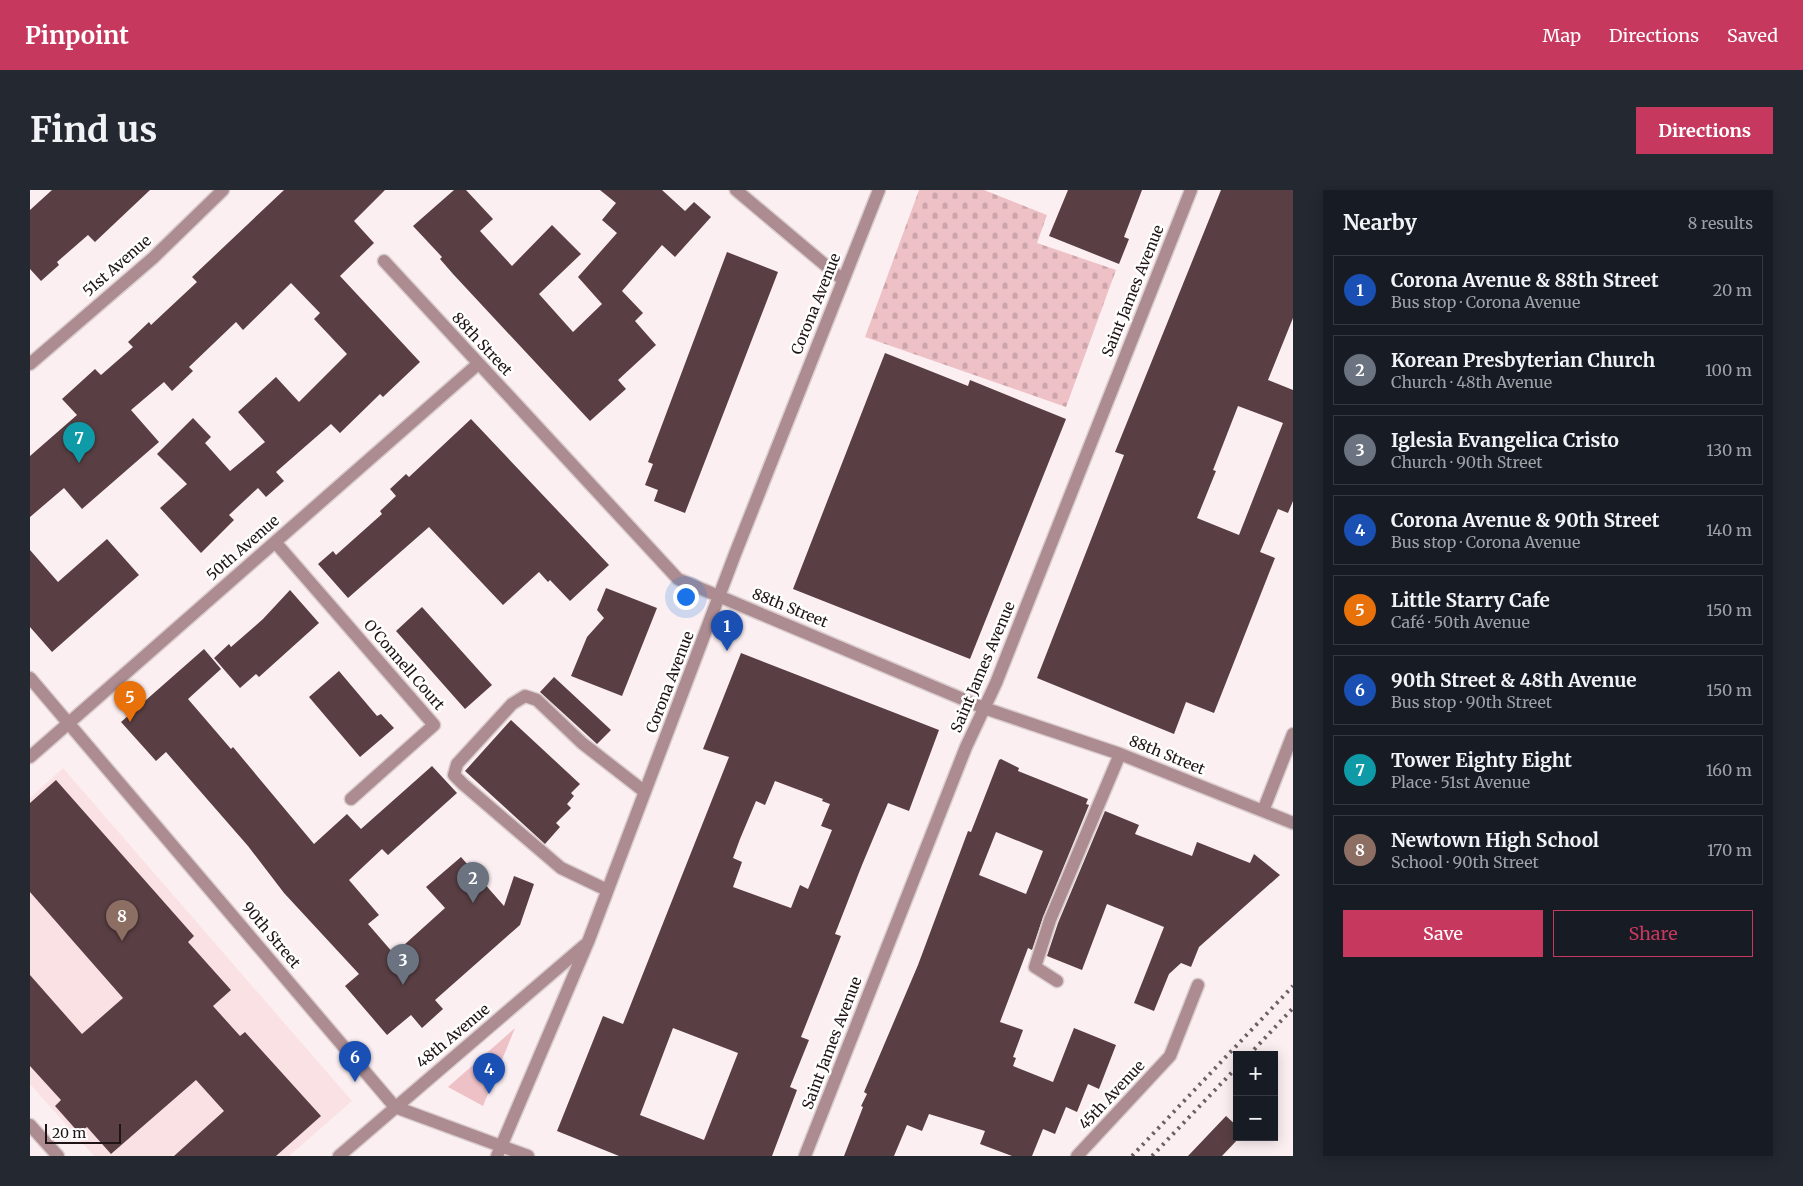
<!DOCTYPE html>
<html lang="en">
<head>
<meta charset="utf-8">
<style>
  :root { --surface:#171b24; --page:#242831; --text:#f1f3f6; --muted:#9ea1a6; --line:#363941; --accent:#c7385e }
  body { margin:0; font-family:Merriweather,serif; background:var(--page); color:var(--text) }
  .controls { position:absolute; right:15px; bottom:15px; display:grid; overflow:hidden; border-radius:0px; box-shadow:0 2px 12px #0003 }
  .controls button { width:45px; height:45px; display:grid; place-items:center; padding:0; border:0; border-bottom:1px solid var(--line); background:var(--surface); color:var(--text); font:25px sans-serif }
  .scale { position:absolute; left:15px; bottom:12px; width:76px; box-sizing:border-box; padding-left:5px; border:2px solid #201416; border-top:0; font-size:14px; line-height:18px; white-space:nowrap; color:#201416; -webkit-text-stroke:4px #fff; paint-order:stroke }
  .you { position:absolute; left:655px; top:406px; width:18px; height:18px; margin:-12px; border:4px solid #fff; border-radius:50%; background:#1a73e8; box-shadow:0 0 0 8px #1a73e833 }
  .badge { display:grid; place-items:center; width:32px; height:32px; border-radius:50%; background:var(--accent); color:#fff; font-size:16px; font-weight:700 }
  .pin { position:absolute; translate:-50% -41px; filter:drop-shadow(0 1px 2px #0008) }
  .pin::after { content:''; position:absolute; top:26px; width:18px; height:15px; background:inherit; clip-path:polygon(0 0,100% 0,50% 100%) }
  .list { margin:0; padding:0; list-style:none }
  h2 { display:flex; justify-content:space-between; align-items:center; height:65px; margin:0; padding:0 20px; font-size:21px }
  h2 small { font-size:16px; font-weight:400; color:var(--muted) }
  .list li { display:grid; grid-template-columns:32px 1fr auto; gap:15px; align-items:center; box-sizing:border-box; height:70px; margin:0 10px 10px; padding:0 10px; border:1px solid var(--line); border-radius:0px }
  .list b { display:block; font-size:19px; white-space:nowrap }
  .list p { margin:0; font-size:16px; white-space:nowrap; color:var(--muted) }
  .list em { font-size:16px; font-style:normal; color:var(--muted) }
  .actions { display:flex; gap:10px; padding:15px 20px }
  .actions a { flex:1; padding:11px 0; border:1px solid var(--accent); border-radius:0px; text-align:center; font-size:18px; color:var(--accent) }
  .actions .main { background:var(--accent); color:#fff }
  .map { position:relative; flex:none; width:1263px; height:966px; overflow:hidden; border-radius:0px }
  header { display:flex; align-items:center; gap:30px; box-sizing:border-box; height:70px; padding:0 25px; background:var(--accent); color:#fff }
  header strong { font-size:24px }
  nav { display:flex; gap:28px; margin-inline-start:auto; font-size:18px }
  .intro { display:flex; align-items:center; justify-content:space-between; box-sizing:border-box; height:120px; padding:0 30px }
  h1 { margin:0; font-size:35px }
  .button { padding:12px 22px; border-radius:0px; background:var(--accent); color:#fff; font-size:18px; font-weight:700 }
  main { display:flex; gap:30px; padding:0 30px }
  aside { flex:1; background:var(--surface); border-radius:0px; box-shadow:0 2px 12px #0003 }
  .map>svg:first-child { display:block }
  .built { fill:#fae1e4 }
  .cemetery { fill:url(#cemetery-stones) }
  .park { fill:#eec1c7 }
  .building { fill:#593f43; fill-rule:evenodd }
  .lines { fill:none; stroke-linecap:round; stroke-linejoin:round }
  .minor-casing { stroke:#d9ccce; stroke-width:15 }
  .minor { stroke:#ac8c90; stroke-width:12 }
  .rail { stroke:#6c6062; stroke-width:4; stroke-dasharray:2.5 5; stroke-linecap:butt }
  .labels { text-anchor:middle; stroke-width:5; stroke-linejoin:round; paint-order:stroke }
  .street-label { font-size:15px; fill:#201416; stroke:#fff }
</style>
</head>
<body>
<header>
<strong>Pinpoint</strong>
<nav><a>Map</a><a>Directions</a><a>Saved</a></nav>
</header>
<div class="intro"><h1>Find us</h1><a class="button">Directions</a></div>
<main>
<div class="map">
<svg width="1263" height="966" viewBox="0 0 1263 966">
  <defs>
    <pattern id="cemetery-stones" width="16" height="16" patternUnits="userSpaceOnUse" patternTransform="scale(1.25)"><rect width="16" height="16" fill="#eec1c7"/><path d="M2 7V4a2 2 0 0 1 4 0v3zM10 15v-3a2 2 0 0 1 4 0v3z" fill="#cca5aa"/></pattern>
  </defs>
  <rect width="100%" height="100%" fill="#fceff1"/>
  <path class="built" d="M 33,578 L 322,911 L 259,966 L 64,966 L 0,894 L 0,608 Z"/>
  <path class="cemetery" d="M 889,0 L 954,0 L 1017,25 L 1007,53 L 1086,80 L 1036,217 L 835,147 Z"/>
  <path class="park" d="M 485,838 L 453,916 L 418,897 Z"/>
  <path class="building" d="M 22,0 L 120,0 L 65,52 L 58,45 L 27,72 L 29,75 L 11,91 L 0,79 L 0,20 Z
    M 254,0 L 355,0 L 324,31 L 344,53 L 310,86 L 390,172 L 353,207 L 350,204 L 310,243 L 301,234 L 246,282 L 254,291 L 236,307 L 228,298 L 199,325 L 204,330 L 171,363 L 130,318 L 157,294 L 127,264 L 163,228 L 181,247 L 175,253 L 200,281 L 235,252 L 208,222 L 246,187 L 269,212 L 317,164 L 284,129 L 290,123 L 261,93 L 213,140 L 206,132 L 159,177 L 163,181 L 142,201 L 134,192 L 101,220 L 129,252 L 52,319 L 34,298 L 0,327 L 0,266 L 47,225 L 32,209 L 65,179 L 71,185 L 103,157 L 98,152 L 119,132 L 121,135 L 167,92 L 162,87 Z
    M 424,0 L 436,0 L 463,29 L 450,41 L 482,76 L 522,35 L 551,64 L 509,104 L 543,142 L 572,114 L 548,87 L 587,43 L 572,30 L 586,13 L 570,0 L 632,0 L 655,21 L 664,12 L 681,27 L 645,67 L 632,55 L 592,101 L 613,123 L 605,131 L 626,155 L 588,190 L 596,199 L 560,231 L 423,84 L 410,69 L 412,67 L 383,36 Z
    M 1038,0 L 1112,0 L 1094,47 L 1099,49 L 1089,74 L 1019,46 Z
    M 1191,0 L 1263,0 L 1263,128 L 1238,190 L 1263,200 L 1263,311 L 1258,323 L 1248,319 L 1230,362 L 1245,368 L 1184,523 L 1156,512 L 1144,544 L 1007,488 L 1094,265 L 1085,262 ZM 1208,216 L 1253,233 L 1209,345 L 1167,328 L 1186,281 L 1183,280 Z
    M 697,62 L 748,82 L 655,323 L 624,311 L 628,300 L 615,295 L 623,274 L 618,272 Z
    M 855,163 L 938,196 L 940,190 L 1036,229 L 940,469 L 763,399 Z
    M 441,229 L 579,375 L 540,411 L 520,390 L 518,392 L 509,382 L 473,415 L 399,337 L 318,408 L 288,374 L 303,361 L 306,365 L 352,324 L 350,321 L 366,306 L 360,299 L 376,284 L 379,287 Z
    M 77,349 L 109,385 L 22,462 L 0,437 L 0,360 L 28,392 Z
    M 576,398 L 627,418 L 592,506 L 541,486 L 557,447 L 574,428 L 567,420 Z
    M 260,400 L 289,433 L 229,487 L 226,484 L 210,498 L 184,468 L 199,454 L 201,457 L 233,429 Z
    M 392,417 L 462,495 L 435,519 L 366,441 Z
    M 174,459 L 191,479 L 158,509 L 201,559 L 203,557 L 284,654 L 317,624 L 331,639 L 402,576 L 427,603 L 358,665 L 352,659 L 319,690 L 349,725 L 338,734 L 364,764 L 415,718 L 396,697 L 431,667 L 474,716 L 484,686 L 504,694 L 490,735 L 405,810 L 413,819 L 392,838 L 381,825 L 357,845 L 315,796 L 329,784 L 254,703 L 218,656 L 136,562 L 126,571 L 91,532 Z
    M 711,463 L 909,540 L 879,621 L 858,613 L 832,675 L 805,744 L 811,746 L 771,847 L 779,850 L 760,897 L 767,900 L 742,966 L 589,966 L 527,941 L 573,826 L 593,834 L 699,567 L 673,559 ZM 745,591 L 793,609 L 792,611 L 800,614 L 791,636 L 802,640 L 778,699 L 770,695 L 761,718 L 703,697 L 712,672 L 703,668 L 710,649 L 726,611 L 735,615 ZM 643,838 L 708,863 L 674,950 L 610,925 Z
    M 309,481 L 347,526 L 351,524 L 364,538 L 330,567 L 279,507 Z
    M 524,487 L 581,540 L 567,554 L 510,502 Z
    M 481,530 L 550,594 L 541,603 L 544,606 L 537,614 L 541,618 L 526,633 L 530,637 L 515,654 L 435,581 Z
    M 971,569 L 989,578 L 988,581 L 1058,609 L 1056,614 L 1059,615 L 1013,727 L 1002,760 L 998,758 L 970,832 L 993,840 L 983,867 L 986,868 L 983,876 L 1023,892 L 1044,838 L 1086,855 L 1069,899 L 1058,894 L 1047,922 L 1036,917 L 1025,944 L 1013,939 L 1002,966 L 982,966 L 950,954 L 955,941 L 899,924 L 892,941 L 877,935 L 864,966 L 814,966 L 833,917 L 831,916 L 837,904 L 834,902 L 888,775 L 938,641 L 941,642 L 969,570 ZM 966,642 L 1013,661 L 996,704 L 949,685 Z
    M 26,590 L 164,746 L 158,752 L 201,800 L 183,816 L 210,846 L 215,842 L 291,926 L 246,966 L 144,966 L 194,921 L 166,890 L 81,964 L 57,937 L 49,943 L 25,916 L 31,910 L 0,876 L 0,785 L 52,844 L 93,808 L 0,702 L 0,613 Z
    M 1075,621 L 1109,635 L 1105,644 L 1162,666 L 1167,652 L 1220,673 L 1224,664 L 1250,685 L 1169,757 L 1161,777 L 1151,773 L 1139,784 L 1124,821 L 1104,813 L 1134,737 L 1077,714 L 1052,780 L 1017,766 L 1028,733 Z
    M 1196,926 L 1207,936 L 1207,947 L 1210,947 L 1192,966 L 1158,966 Z"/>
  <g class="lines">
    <g class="minor-casing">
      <path id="minor" d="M 706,0 L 813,90
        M 354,71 L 648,389 L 954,518 L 1090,564 L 1263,633
        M 0,174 L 123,68 L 193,0
        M 245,352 L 404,535 L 321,609
        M 0,488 L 365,917 L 498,966
        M 0,567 L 448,174
        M 1233,621 L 1263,544
        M 577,700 L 531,678 L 433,594 L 424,585 L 427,574 L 482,514 L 495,506 L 507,510 L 552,553 L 615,602
        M 1027,791 L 1005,777 L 1020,730 L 1090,564
        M 0,935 L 28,966
        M 309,966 L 556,754
        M 467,966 L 558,752 L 705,364 L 849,0
        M 775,966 L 936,557 L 966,493 L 1161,0
        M 1047,966 L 1140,866 L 1168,795"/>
    </g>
    <use href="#minor" class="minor"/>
    <path class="rail" d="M 1219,865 L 1263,818
      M 1102,966 L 1263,796
      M 1122,966 L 1207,877"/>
  </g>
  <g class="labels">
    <g class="street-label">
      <text transform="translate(87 76) rotate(-41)" y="5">51st Avenue</text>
      <text transform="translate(1103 101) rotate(-68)" y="5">Saint James Avenue</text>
      <text transform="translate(786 114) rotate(-68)" y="5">Corona Avenue</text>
      <text transform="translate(452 154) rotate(47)" y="5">88th Street</text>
      <text transform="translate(213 358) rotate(-41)" y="5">50th Avenue</text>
      <text transform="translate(760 418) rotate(22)" y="5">88th Street</text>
      <text transform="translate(374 475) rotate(49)" y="5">O'Connell Court</text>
      <text transform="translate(953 477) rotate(-67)" y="5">Saint James Avenue</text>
      <text transform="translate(640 492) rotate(-69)" y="5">Corona Avenue</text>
      <text transform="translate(1137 565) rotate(22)" y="5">88th Street</text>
      <text transform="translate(241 745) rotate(50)" y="5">90th Street</text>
      <text transform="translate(423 846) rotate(-40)" y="5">48th Avenue</text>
      <text transform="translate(802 853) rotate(-69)" y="5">Saint James Avenue</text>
      <text transform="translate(1082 905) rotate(-47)" y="5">45th Avenue</text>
    </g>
  </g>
</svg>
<div class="controls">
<button>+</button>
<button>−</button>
</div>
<div class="scale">20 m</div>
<div class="you"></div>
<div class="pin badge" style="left:697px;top:461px;background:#1a4fb4">1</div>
<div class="pin badge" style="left:443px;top:713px;background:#6b7280">2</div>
<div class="pin badge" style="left:373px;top:795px;background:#6b7280">3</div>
<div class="pin badge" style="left:459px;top:904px;background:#1a4fb4">4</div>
<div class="pin badge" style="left:100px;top:532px;background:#e8710a">5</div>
<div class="pin badge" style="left:325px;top:892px;background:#1a4fb4">6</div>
<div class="pin badge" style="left:49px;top:273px;background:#0f9aa8">7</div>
<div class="pin badge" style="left:92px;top:751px;background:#8d6e63">8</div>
</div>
<aside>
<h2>Nearby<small>8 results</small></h2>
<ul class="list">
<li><span class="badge" style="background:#1a4fb4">1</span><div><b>Corona Avenue &amp; 88th Street</b><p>Bus stop · Corona Avenue</p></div><em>20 m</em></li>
<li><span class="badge" style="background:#6b7280">2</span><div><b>Korean Presbyterian Church</b><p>Church · 48th Avenue</p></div><em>100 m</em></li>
<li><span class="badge" style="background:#6b7280">3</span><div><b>Iglesia Evangelica Cristo</b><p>Church · 90th Street</p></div><em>130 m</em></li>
<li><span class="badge" style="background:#1a4fb4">4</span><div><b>Corona Avenue &amp; 90th Street</b><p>Bus stop · Corona Avenue</p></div><em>140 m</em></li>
<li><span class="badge" style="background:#e8710a">5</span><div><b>Little Starry Cafe</b><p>Café · 50th Avenue</p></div><em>150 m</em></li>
<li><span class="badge" style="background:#1a4fb4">6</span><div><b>90th Street &amp; 48th Avenue</b><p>Bus stop · 90th Street</p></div><em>150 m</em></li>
<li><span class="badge" style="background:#0f9aa8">7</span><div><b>Tower Eighty Eight</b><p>Place · 51st Avenue</p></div><em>160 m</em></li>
<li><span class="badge" style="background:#8d6e63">8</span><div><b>Newtown High School</b><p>School · 90th Street</p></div><em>170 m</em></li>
</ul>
<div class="actions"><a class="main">Save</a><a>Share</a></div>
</aside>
</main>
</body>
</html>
